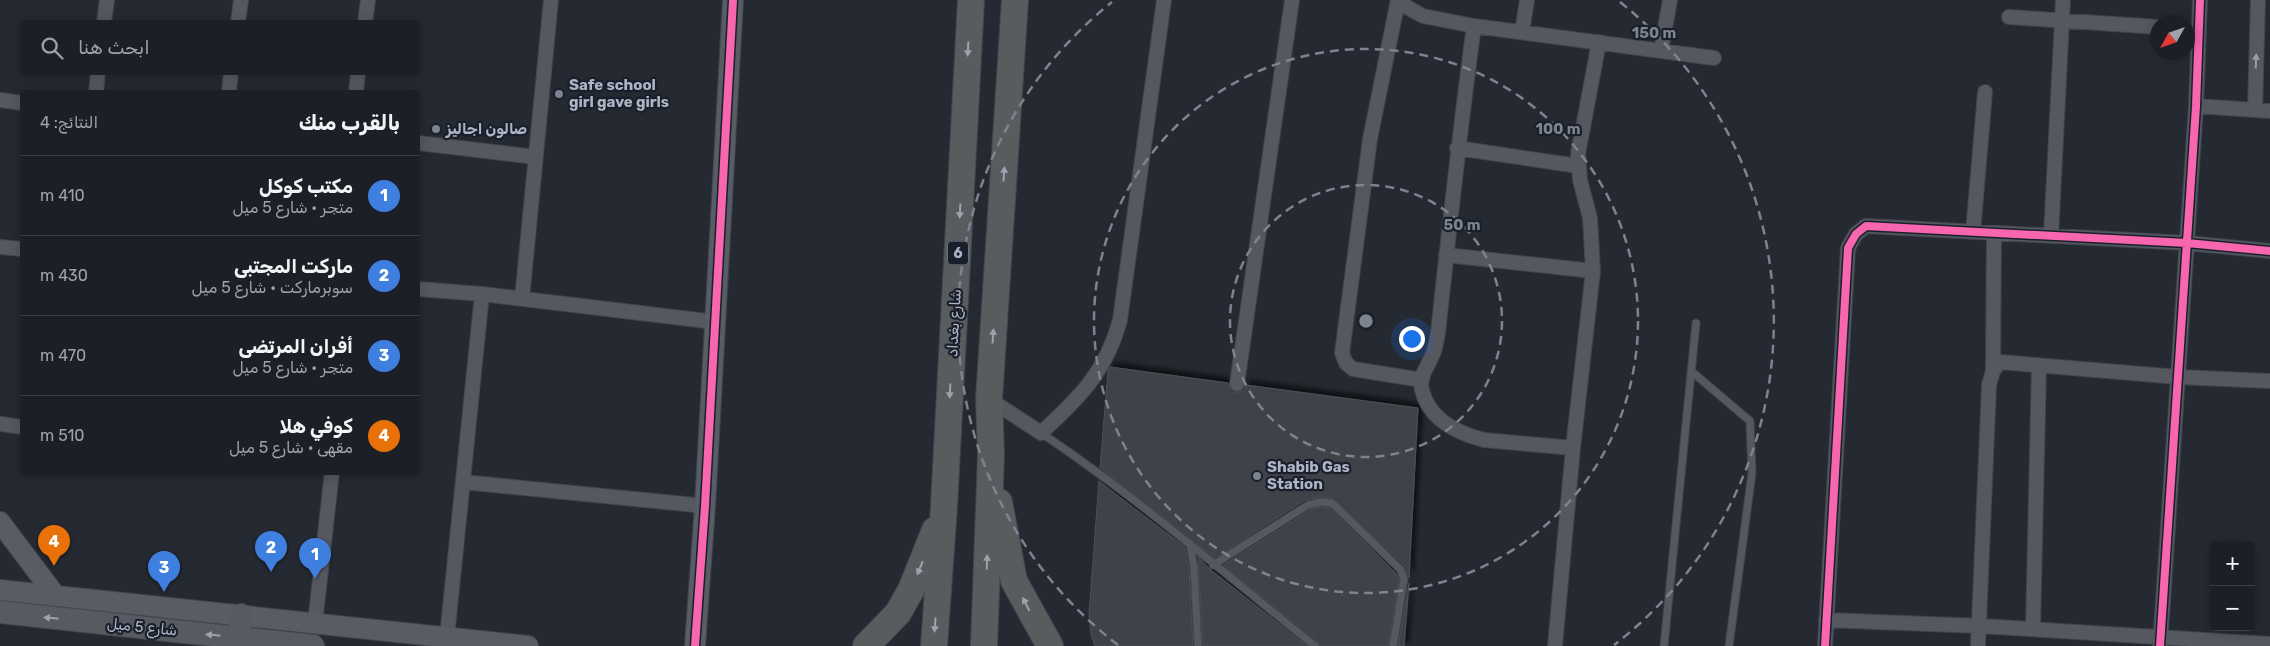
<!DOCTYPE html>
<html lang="ar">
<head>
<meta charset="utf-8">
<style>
  :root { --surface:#1c1f25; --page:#292c32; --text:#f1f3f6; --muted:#a0a2a7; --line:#3a3d42; --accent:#bca0f2 }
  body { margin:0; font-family:Rubik,Vazirmatn,sans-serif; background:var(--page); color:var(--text); direction:rtl }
  .controls { position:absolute; right:15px; bottom:15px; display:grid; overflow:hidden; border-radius:5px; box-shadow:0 2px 12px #0003 }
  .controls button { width:45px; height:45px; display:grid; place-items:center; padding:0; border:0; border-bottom:1px solid var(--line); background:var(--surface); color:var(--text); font:25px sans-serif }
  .compass { position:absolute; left:2150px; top:15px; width:45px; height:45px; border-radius:50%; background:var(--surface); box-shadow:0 2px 12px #0003; rotate:230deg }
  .you { position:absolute; left:1411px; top:338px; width:18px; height:18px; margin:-12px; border:4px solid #fff; border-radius:50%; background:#1a73e8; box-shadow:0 0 0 8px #1a73e833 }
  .badge { display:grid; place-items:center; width:32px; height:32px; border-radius:50%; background:var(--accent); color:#fff; font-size:16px; font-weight:700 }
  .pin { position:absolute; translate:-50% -41px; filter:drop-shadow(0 1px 2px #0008) }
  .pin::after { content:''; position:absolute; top:26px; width:18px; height:15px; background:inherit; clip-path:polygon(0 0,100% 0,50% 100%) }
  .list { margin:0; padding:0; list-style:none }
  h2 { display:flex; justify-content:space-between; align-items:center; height:65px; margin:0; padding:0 20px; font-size:21px }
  h2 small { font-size:16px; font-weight:400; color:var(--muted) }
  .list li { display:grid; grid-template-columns:32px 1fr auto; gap:15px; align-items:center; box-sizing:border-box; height:80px; padding:0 20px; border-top:1px solid var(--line) }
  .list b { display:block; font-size:19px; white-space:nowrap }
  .list p { margin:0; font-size:16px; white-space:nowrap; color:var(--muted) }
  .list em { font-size:16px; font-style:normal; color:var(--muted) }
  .icon { flex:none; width:28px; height:28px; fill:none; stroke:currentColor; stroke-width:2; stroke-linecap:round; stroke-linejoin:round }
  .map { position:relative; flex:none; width:2270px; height:646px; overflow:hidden; direction:ltr }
  .search { position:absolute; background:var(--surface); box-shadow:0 2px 12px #0003; left:20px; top:20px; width:400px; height:55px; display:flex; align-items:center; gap:12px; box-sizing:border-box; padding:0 18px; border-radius:5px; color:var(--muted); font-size:19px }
  .panel { position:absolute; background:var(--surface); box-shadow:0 2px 12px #0003; left:20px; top:90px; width:400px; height:385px; border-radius:5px; direction:rtl }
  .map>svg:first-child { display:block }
  .building { fill:#3f434a; stroke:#4d5159; filter:url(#shadow) }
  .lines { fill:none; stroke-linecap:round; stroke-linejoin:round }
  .lane-casing { stroke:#42454c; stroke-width:9 }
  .street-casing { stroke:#42454c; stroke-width:16 }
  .secondary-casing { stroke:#42454c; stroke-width:22 }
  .primary-casing { stroke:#42464e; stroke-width:24 }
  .highway-casing { stroke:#42454d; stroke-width:28 }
  .lane { stroke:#55585f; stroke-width:7 }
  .street { stroke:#55585f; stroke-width:14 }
  .secondary { stroke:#585c64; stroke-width:20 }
  .primary { stroke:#575a61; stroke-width:22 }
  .highway { stroke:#595c5f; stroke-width:26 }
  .cycleway-casing { stroke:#191f2b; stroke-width:11 }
  .cycleway { stroke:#f766af; stroke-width:8 }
  .oneway { fill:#9da2af }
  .oneway2 { fill:#989daa }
  .ring { fill:none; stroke:#7e8390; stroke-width:2.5; stroke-dasharray:9 6 }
  .poi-dot { fill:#7e8390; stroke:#191f2b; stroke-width:2 }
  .labels { text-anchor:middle; stroke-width:4.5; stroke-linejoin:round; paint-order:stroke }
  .shield { fill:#191f2b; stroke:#818795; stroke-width:1 }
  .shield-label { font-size:14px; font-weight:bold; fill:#aeb4c3 }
  .poi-label { font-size:15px; font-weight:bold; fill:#aeb4c3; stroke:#191f2b; text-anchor:start }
  .street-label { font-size:15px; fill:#aeb4c3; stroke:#191f2b }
  .centre { fill:#7e8390; stroke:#191f2b; stroke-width:2.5 }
  .ring-label { font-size:15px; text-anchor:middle; font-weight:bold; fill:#7e8390; stroke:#191f2b; stroke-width:4.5; stroke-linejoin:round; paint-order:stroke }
</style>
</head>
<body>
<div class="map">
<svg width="2270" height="646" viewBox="0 0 2270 646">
  <defs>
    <filter id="shadow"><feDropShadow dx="4.5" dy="-4.5" stdDeviation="2.5" flood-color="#0009"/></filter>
  </defs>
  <rect width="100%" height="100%" fill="#252931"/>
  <path class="building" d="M 1110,367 L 1228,383 L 1231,391 L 1236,393 L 1244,390 L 1246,385 L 1418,408 L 1409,578 L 1404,565 L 1332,498 L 1320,497 L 1305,500 L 1215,558 L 1100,468 L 1108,371 Z
    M 1099,481 L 1185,547 L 1189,569 L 1193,646 L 1095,646 L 1091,634 L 1089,615 Z
    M 1321,507 L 1330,508 L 1395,572 L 1399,580 L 1388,646 L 1320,646 L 1318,642 L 1223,565 L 1310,510 Z
    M 1198,557 L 1210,569 L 1307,646 L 1203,646 Z
    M 1409,583 L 1404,646 L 1398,646 Z"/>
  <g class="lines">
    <g class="lane-casing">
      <path id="lane" d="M 1691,371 L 1750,421 L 1752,473 L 1729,646
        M 1041,433 C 1137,497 1225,574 1315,646
        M 1190,544 L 1194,568 L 1198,646
        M 1213,565 L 1308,505 L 1321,502 L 1332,503 L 1400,569 L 1404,579 L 1393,646
        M 1664,646 L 1696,323"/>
    </g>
    <g class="street-casing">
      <path id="street" d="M 1398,0 L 1370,139 L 1342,353 L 1346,363 L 1353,369 L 1422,380
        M 1399,0 L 1405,6 L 1423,16 L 1474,26 L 1714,58
        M 2009,17 L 2158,27
        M 104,22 L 107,0
        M 238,22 L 241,0
        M 365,22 L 368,0
        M 1474,26 C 1460,128 1449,230 1438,333 C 1437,339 1436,345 1434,351 C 1430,364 1418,376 1422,390 C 1429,420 1457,433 1484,440 L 1573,448
        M 1522,32 L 1527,0
        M 1661,51 L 1670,0
        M 96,92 L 98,72
        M 229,92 L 231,72
        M 356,92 L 358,72
        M 0,100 L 22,103
        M 2196,106 L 2270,111
        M 2255,110 L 2258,0
        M 418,143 L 536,157
        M 1457,148 L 1578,166
        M 1973,232 L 1985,92
        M 2051,236 L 2063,0
        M 0,247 L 22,249
        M 1446,255 L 1593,271
        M 418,289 L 482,294 L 715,322
        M 522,299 L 551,0
        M 1993,371 L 1994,233
        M 1237,384 L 1292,0
        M 989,399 L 1041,433 C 1079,398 1106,372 1120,320 L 1164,0
        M 0,424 L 22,427
        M 463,482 L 705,506
        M 1826,620 L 1980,626 L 2270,644
        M 315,623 L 332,472
        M 2033,629 L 2039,365
        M 447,637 L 482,294
        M 1555,646 L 1573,448 L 1593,271 L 1590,218 L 1580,180 L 1578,154 L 1599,42
        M 1825,646 L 1848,248 L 1856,234 L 1866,226 L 2187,243 L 2270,251
        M 1978,646 L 1989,385 L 1993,371 L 2000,362 L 2178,377 L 2270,381
        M 2160,646 L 2196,106 L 2200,0"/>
    </g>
    <g class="secondary-casing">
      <path id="secondary" d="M 0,522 L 55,595
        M 0,590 L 528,646
        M 695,646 L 705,506 L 733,0"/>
    </g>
    <g class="primary-casing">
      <path id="primary" d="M 0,612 L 313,646
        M 239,637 L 241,615"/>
    </g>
    <g class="highway-casing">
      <path id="highway" d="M 999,502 L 1014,581 L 1050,646
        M 866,646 L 898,613 L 911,590 L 935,530
        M 934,646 L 944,506 L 971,0
        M 984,646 L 991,455 L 989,399 L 1015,0"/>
    </g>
    <use href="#lane" class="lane"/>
    <use href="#street" class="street"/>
    <use href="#secondary" class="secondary"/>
    <use href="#primary" class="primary"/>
    <use href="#highway" class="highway"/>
    <g class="cycleway-casing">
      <path id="cycleway" d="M 695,646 L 705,506 L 733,0
        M 1825,646 L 1848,248 L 1856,234 L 1866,226 L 2187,243 L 2270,251
        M 2160,646 L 2196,106 L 2200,0"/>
    </g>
    <use href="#cycleway" class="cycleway"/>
  </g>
  <defs><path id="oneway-solid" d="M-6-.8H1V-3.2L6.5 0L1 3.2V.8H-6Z" transform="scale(1.25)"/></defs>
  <g class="oneway">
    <use href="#oneway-solid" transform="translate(968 49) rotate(93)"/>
    <use href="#oneway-solid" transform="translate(1004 174) rotate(-86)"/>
    <use href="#oneway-solid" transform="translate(960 211) rotate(93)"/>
    <use href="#oneway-solid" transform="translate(993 336) rotate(-86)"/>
    <use href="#oneway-solid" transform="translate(950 391) rotate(93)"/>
    <use href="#oneway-solid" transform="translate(987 562) rotate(-88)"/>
    <use href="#oneway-solid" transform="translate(920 568) rotate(112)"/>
    <use href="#oneway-solid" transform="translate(1026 604) rotate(-117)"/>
    <use href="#oneway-solid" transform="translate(51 618) rotate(-174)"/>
    <use href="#oneway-solid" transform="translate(935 625) rotate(94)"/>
    <use href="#oneway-solid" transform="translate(213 635) rotate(-174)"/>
  </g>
  <use class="oneway2" href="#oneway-solid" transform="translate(2256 61) rotate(-88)"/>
  <g class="ring">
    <circle cx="1366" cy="321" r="136"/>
    <circle cx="1366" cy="321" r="272"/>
    <path d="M1118 645A408 408 0 0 1 1112 2M1620 2A408 408 0 0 1 1614 645"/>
  </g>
  <g class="poi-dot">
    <circle cx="559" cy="94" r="5"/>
    <circle cx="436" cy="129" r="5"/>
    <circle cx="1257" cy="476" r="5"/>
  </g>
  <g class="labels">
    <rect class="shield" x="948" y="241.5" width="20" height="23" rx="4"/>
    <g class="shield-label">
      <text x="958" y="258">6</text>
    </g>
    <g class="poi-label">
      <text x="569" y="90">Safe school<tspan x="569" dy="17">girl gave girls</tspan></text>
      <text x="446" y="134">صالون اجاليز</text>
      <text x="1267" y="472">Shabib Gas<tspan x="1267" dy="17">Station</tspan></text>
    </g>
    <g class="street-label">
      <text transform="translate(954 323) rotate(-87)" y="5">شارع بغداد</text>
      <text transform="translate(142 627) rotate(6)" y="5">شارع 5 ميل</text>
    </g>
  </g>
  <circle cx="1366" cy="321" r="8" class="centre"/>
  <g class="ring-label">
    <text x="1654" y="38">150 m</text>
    <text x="1558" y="134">100 m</text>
    <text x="1462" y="230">50 m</text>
  </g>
</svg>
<div class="controls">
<button>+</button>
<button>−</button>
</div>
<svg class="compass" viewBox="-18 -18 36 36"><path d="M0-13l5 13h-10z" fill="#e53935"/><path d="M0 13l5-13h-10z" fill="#a0a2a7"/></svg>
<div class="you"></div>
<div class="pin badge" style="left:315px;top:579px;background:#3f7fe0">1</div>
<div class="pin badge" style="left:271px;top:572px;background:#3f7fe0">2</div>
<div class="pin badge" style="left:164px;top:592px;background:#3f7fe0">3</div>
<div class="pin badge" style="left:54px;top:566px;background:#e8710a">4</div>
<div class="search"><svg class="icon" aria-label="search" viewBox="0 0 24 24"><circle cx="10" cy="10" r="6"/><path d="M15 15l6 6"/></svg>ابحث هنا</div>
<section class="panel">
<h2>بالقرب منك<small>النتائج: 4</small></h2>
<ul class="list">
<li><span class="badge" style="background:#3f7fe0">1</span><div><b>مكتب كوكل</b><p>متجر · شارع 5 ميل</p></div><em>410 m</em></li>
<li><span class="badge" style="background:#3f7fe0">2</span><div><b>ماركت المجتبى</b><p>سوبرماركت · شارع 5 ميل</p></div><em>430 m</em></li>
<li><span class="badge" style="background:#3f7fe0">3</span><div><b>أفران المرتضى</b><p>متجر · شارع 5 ميل</p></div><em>470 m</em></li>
<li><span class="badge" style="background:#e8710a">4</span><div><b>كوفي هلا</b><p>مقهى · شارع 5 ميل</p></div><em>510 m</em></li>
</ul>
</section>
</div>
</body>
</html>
